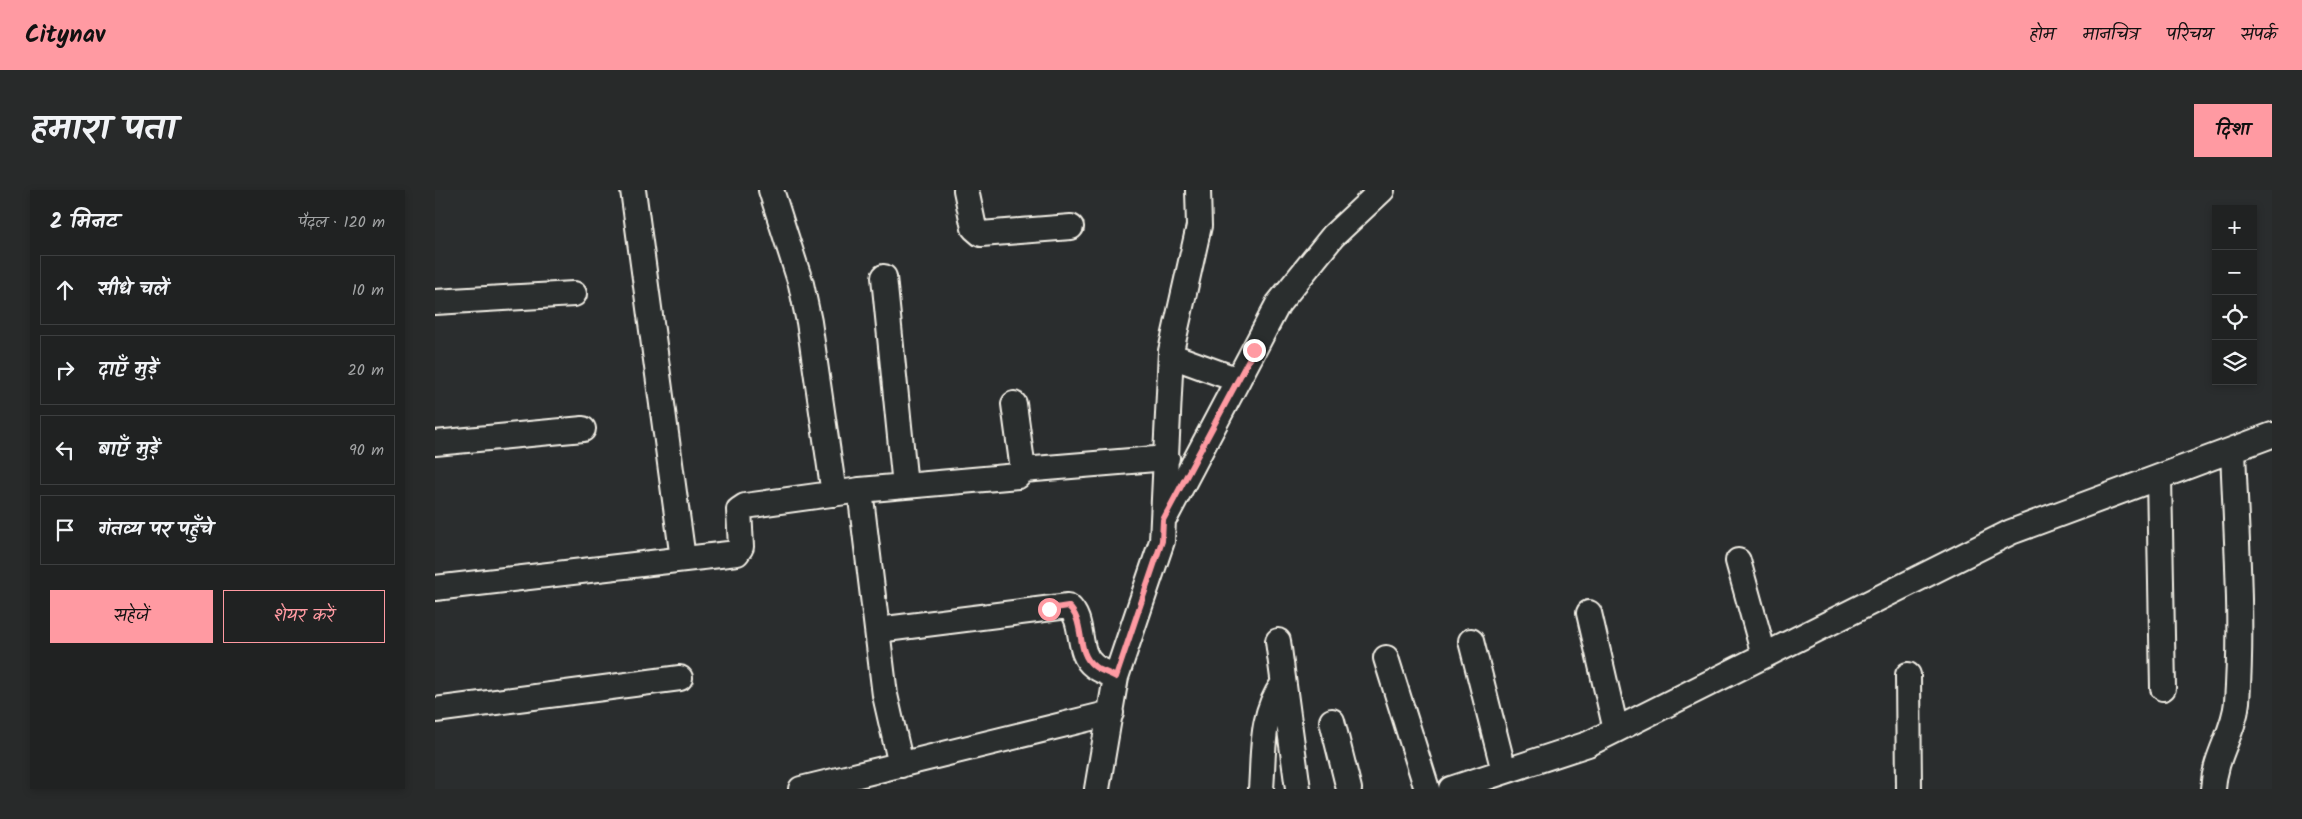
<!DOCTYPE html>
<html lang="hi">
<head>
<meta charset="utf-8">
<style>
  :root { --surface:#202222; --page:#282a2a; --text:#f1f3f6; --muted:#a2a4a5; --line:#3d3f40; --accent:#ff9aa2 }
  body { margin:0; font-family:Kalam,"Playpen Sans Deva",sans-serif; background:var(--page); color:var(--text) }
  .controls { position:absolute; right:15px; top:15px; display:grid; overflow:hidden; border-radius:0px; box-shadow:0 2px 8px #0003 }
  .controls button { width:45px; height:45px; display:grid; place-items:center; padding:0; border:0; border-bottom:1px solid var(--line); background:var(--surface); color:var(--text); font:25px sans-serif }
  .stop { position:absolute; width:15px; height:15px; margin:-11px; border:4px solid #ff9aa2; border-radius:50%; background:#fff }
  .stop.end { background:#ff9aa2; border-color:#fff; box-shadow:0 1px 5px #0008 }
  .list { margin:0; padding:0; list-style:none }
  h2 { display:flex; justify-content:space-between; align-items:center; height:65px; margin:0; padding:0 20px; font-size:21px }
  h2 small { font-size:16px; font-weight:400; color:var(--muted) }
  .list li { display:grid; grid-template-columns:32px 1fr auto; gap:15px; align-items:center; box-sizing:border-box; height:70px; margin:0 10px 10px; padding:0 10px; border:1px solid var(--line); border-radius:0px }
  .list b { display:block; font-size:19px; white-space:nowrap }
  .list em { font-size:16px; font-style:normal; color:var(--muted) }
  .actions { display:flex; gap:10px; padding:15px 20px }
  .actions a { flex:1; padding:11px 0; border:1px solid var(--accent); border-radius:0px; text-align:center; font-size:18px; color:var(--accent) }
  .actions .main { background:var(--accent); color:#111 }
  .icon { flex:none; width:28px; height:28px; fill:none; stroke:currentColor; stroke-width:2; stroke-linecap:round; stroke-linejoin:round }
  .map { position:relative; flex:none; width:1837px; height:599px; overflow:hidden; border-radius:0px }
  header { display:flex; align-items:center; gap:30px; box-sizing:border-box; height:70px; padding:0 25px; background:var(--accent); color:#111 }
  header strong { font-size:24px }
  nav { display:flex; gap:28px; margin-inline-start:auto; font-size:18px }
  .intro { display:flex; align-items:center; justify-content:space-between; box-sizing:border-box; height:120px; padding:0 30px }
  h1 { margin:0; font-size:35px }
  .button { padding:12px 22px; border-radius:0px; background:var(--accent); color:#111; font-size:18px; font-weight:700 }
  main { display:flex; gap:30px; padding:0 30px }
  aside { flex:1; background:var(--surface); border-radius:0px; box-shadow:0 2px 8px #0003 }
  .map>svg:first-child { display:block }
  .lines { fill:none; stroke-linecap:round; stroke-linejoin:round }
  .street-casing { stroke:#f4f1e8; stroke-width:28 }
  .street { stroke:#2a2d2e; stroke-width:24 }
  .route { stroke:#ff9aa2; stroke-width:6 }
</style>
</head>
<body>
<header>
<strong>Citynav</strong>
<nav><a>होम</a><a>मानचित्र</a><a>परिचय</a><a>संपर्क</a></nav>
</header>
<div class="intro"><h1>हमारा पता</h1><a class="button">दिशा</a></div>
<main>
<aside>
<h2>2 मिनट<small>पैदल · 120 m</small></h2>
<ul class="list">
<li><svg class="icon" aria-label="ahead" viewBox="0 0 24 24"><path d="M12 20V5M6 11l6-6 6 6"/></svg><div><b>सीधे चलें</b></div><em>10 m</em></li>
<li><svg class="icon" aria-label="right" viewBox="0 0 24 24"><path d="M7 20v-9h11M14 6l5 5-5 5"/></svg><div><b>दाएँ मुड़ें</b></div><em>20 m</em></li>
<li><svg class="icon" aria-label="left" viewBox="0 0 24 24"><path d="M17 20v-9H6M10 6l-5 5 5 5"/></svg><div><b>बाएँ मुड़ें</b></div><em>90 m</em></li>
<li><svg class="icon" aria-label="arrive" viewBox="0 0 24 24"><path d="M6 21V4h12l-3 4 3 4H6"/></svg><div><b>गंतव्य पर पहुँचे</b></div></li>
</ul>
<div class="actions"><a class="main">सहेजें</a><a>शेयर करें</a></div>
</aside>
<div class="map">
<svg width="1837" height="599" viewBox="0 0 1837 599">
  <rect width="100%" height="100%" fill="#2a2d2e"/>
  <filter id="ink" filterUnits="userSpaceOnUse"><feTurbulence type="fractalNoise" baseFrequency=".02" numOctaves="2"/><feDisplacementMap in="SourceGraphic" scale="10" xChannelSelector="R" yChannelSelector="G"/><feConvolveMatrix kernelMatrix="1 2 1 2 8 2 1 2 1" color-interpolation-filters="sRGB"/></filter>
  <g filter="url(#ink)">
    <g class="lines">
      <g class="street-casing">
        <path id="street" d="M 198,0 L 248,369
          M 336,0 L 366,94 L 374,132 L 399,304
          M 531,0 L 539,38 L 546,44 L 636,37
          M 449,87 L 470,296
          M 0,112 L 139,104
          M 737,166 L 803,190
          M 0,253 L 148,239
          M 588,280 L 732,268
          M 1724,287 L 1728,498
          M 425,300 L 450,505 L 466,575
          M 732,324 L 843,114 L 898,46 L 947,0
          M 1303,371 L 1329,465
          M 0,398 L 302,363 L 306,357 L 304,320 L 310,316 L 425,300 L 583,286 L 588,280 L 579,214
          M 1154,423 L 1181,540
          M 443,440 L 633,416 C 651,431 640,462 659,476 C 665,481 674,483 681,487
          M 843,451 L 863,599
          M 1036,451 L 1069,581
          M 951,468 L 992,599
          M 1473,485 L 1474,599
          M 0,520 L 245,488
          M 897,531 L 914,599
          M 366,599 L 676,523
          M 662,599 L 681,487 L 727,351 L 736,161 L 764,36 L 763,0
          M 826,599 C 829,561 825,526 848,494
          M 1016,599 L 1153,554 L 1576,342 L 1837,245
          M 1778,599 C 1780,564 1799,544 1802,512 C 1808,428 1801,344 1798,260"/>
      </g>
      <use href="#street" class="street"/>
    </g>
  </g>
  <g class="lines" filter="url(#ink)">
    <path class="route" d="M 614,419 L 633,416 C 651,431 640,462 659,476 C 665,481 674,483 681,487 L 727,351 L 728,330 L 819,160"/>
  </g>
</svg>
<div class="controls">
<button>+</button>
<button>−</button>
<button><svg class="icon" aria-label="locate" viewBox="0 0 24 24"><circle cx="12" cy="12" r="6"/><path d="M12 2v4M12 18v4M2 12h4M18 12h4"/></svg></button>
<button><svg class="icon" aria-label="layers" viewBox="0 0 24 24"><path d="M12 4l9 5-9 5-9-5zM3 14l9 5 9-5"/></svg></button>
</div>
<div class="stop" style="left:614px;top:419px"></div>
<div class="stop end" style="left:819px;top:160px"></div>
</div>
</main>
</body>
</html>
